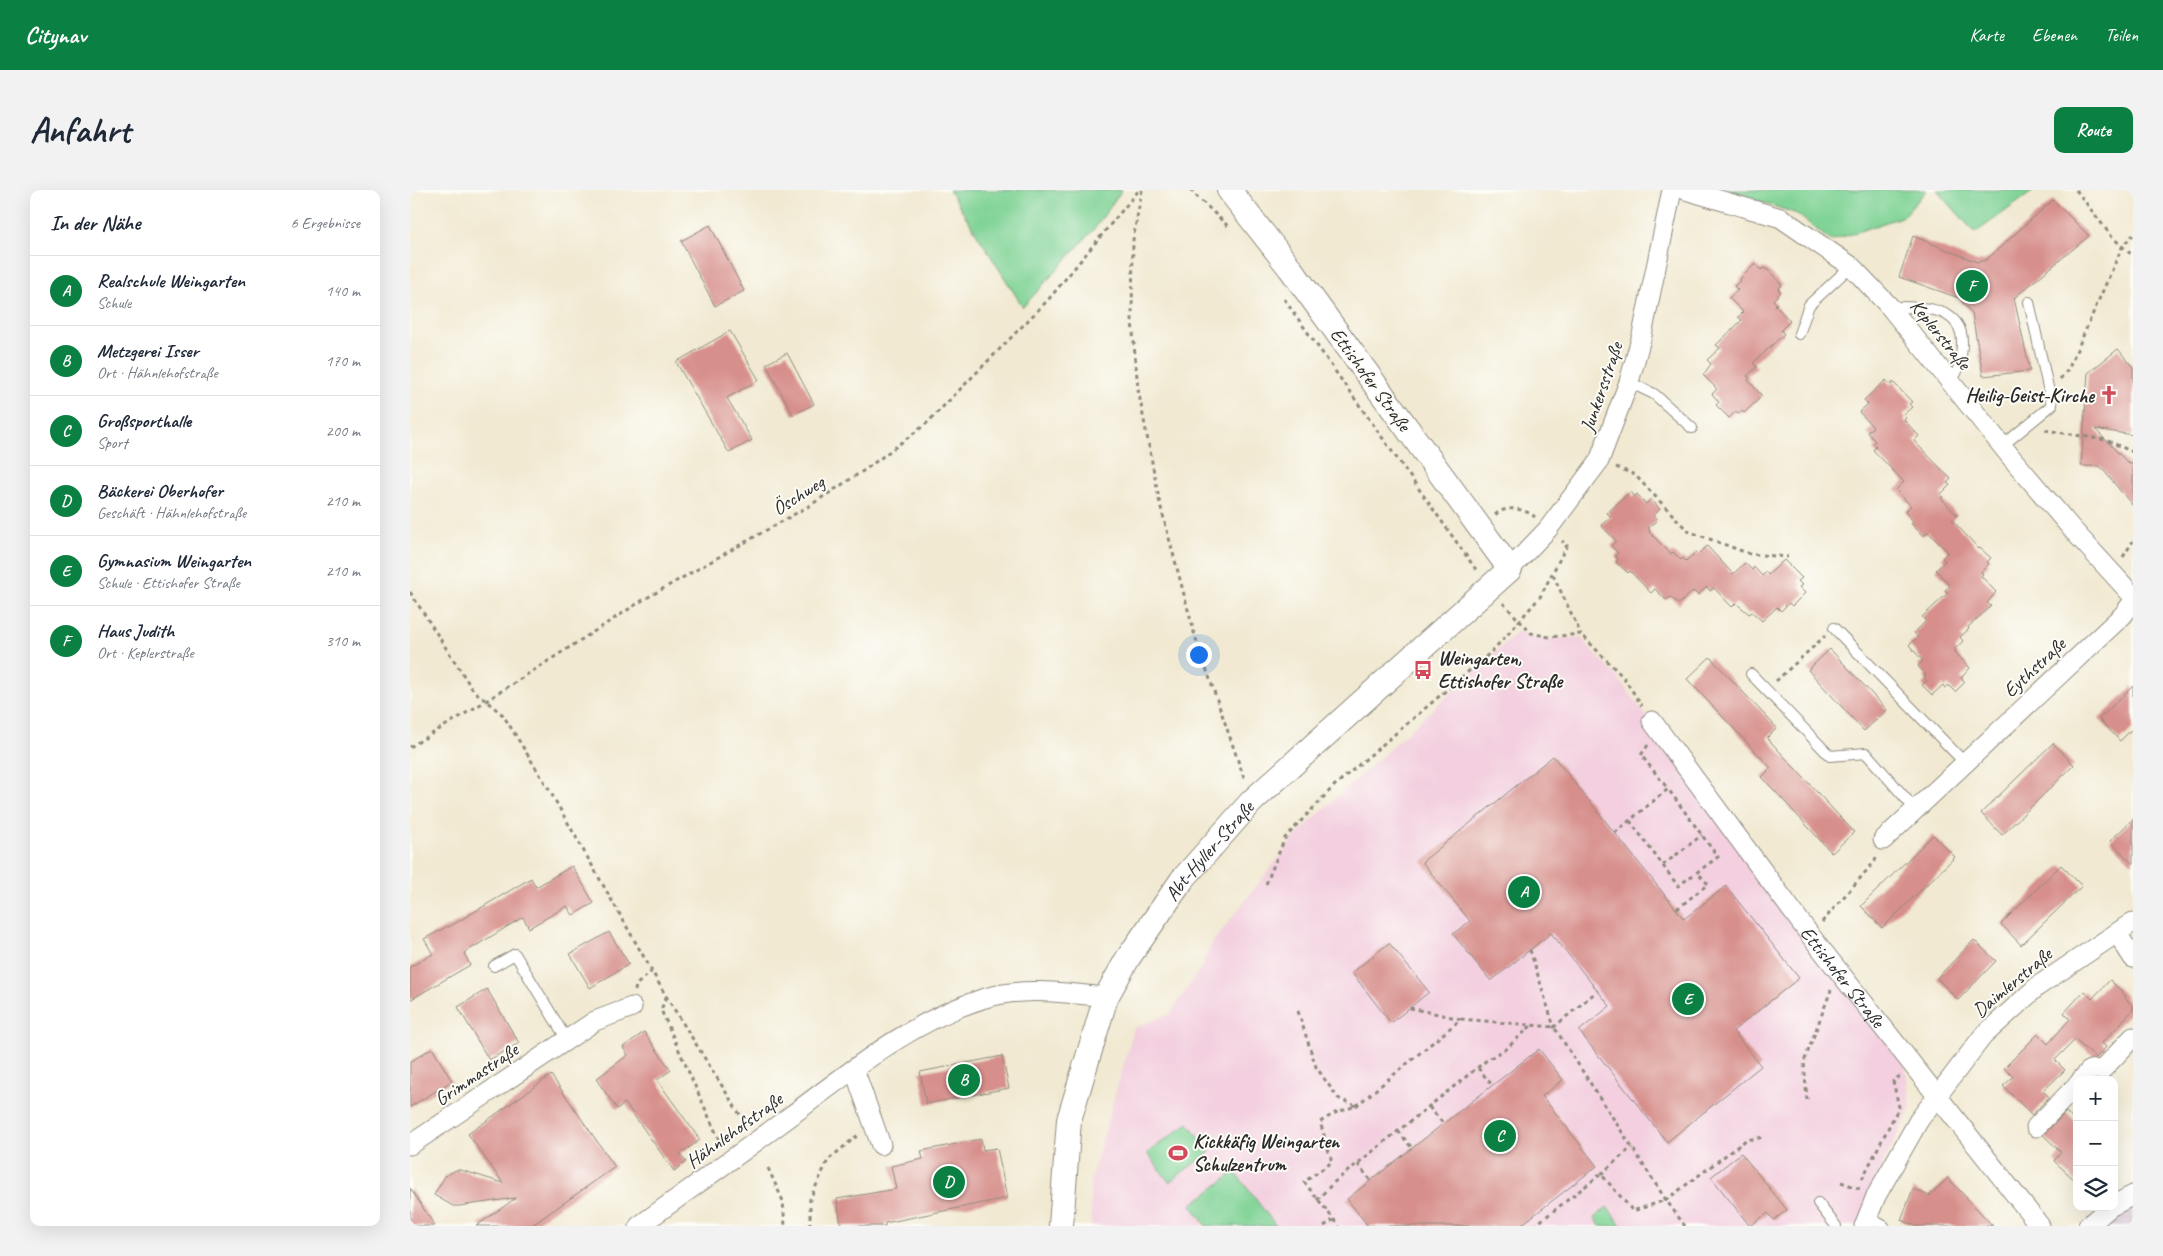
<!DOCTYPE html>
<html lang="de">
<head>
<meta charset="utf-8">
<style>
  :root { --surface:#fff; --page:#f2f2f3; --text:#1f2937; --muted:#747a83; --line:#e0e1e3; --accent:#0b8043 }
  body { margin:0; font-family:Caveat,sans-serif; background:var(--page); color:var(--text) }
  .controls { position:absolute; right:15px; bottom:15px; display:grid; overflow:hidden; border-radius:10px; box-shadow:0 5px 20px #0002 }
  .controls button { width:45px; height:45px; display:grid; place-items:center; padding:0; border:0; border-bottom:1px solid var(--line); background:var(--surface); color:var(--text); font:25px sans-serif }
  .you { position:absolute; left:788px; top:464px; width:18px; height:18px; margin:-12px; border:4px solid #fff; border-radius:50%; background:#1a73e8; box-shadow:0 0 0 8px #1a73e833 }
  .badge { display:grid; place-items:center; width:32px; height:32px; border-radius:50%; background:var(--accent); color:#fff; font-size:16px; font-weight:700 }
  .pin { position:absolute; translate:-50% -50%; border:2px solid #fff; box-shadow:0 1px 5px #0006 }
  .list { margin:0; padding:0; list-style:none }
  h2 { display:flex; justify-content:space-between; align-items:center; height:65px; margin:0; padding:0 20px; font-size:21px }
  h2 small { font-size:16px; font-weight:400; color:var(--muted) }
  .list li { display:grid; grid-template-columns:32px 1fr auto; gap:15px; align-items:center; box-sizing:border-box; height:70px; padding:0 20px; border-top:1px solid var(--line) }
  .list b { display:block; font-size:19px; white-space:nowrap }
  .list p { margin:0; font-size:16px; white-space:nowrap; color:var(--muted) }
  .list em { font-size:16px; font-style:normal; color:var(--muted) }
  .icon { flex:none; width:28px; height:28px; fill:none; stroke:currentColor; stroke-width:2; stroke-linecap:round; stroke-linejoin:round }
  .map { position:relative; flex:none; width:1723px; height:1036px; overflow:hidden; border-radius:10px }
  header { display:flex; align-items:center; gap:30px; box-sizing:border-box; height:70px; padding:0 25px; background:var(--accent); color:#fff }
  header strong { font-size:24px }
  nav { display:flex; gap:28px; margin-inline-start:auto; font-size:18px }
  .intro { display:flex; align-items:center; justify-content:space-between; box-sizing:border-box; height:120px; padding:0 30px }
  h1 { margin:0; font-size:35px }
  .button { padding:12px 22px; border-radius:10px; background:var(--accent); color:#fff; font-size:18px; font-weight:700 }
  main { display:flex; gap:30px; padding:0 30px }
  aside { flex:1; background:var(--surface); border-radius:10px; box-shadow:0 5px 20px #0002 }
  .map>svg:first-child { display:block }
  .built { fill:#f3cfdf }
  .industrial { fill:#cfbdce }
  .green { fill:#80d396; stroke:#567f60 }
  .building { fill:#d78f8b }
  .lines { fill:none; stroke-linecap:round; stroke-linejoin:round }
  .service-casing { stroke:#8e8a7e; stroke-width:12 }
  .minor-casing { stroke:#8e8a7e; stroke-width:21 }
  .tertiary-casing { stroke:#8e8a7e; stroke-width:26 }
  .path { stroke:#8e8a7e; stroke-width:3; stroke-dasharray:4 4; stroke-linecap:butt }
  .service { stroke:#fff; stroke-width:10 }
  .minor { stroke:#fff; stroke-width:19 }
  .tertiary { stroke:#fff; stroke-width:24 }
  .labels { text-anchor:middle; stroke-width:4; stroke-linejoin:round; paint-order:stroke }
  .street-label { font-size:20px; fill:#2b2b2b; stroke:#fdfcf7 }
  .poi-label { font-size:20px; font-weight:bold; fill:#2b2b2b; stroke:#fdfcf7; text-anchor:start }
</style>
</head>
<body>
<header>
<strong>Citynav</strong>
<nav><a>Karte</a><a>Ebenen</a><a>Teilen</a></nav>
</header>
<div class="intro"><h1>Anfahrt</h1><a class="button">Route</a></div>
<main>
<aside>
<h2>In der Nähe<small>6 Ergebnisse</small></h2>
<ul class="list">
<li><span class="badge">A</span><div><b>Realschule Weingarten</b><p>Schule</p></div><em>140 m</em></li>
<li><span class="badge">B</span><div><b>Metzgerei Isser</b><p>Ort · Hähnlehofstraße</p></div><em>170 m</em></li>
<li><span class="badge">C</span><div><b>Großsporthalle</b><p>Sport</p></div><em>200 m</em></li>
<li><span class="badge">D</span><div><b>Bäckerei Oberhofer</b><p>Geschäft · Hähnlehofstraße</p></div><em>210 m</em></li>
<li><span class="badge">E</span><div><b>Gymnasium Weingarten</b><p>Schule · Ettishofer Straße</p></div><em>210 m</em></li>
<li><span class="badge">F</span><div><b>Haus Judith</b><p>Ort · Keplerstraße</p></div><em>310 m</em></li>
</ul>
</aside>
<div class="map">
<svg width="1723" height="1036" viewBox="0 0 1723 1036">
  <rect width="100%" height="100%" fill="#fdfcf7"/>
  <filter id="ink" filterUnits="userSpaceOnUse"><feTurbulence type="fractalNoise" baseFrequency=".02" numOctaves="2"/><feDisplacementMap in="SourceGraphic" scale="10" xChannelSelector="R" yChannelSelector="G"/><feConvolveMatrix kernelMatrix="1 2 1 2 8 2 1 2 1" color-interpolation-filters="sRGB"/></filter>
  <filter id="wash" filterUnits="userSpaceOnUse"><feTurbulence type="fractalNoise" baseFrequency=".0096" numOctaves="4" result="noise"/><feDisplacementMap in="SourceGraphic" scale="20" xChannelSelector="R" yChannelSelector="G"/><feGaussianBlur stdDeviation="1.12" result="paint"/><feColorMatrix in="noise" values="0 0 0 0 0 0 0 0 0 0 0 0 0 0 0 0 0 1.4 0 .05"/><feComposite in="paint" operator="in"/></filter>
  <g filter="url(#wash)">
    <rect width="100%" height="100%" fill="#f1e9d1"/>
    <path class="built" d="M 1108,441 L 1123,448 L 1136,449 L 1170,447 L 1208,488 L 1495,873 L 1501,918 L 1463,995 L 1448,1036 L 681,1036 L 680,993 L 724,838 L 760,824 L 792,776 L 803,752 L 887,644 Z"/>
    <path class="industrial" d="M 1723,1016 L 1723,1036 L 1692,1036 Z"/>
    <path class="green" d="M 539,0 L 712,0 L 685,38 L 613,117 Z
      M 1316,0 L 1517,0 L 1494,26 L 1421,51 L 1387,24 Z
      M 1527,0 L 1625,0 L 1565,43 Z
      M 778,933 L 800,962 L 759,992 L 737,963 Z
      M 825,982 L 866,1036 L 796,1036 L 781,1015 Z
      M 1197,1017 L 1212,1036 L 1190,1036 L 1184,1028 Z"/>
    <g id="blocks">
      <path class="building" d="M 1643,10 L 1679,46 L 1604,108 L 1620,181 L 1573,186 L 1562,124 L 1549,108 L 1489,87 L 1503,46 L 1567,72 L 1576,70 Z
        M 300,35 L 334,101 L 305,116 L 271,51 Z
        M 1345,74 L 1351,80 L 1353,78 L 1358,80 L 1372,95 L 1368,99 L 1371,102 L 1363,110 L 1367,114 L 1365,115 L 1380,131 L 1371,140 L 1374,144 L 1343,173 L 1347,177 L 1337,186 L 1340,188 L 1338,190 L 1352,206 L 1334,223 L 1332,221 L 1328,224 L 1326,221 L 1319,228 L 1306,215 L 1309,212 L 1302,204 L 1307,199 L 1293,185 L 1301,174 L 1297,170 L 1310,158 L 1306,155 L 1332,130 L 1328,127 L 1333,122 L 1319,108 L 1328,100 L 1324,96 L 1331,90 L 1330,89 Z
        M 320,141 L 349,190 L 317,208 L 342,250 L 319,263 L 266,172 Z
        M 1708,159 L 1723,177 L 1723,245 L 1685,239 L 1719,274 L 1723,274 L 1723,316 L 1690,276 L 1671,276 L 1678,183 Z
        M 377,163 L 404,214 L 383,225 L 356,174 Z
        M 1476,190 L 1481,195 L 1483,192 L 1502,212 L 1499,214 L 1502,217 L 1493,225 L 1496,228 L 1494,230 L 1509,246 L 1504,251 L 1541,289 L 1537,293 L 1540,295 L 1531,304 L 1533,307 L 1531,308 L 1547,325 L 1542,330 L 1569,359 L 1570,358 L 1581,368 L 1577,372 L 1579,374 L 1571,382 L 1573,384 L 1571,386 L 1586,402 L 1577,413 L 1581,416 L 1558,437 L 1559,439 L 1550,447 L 1553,451 L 1545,459 L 1545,462 L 1560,478 L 1551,488 L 1555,492 L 1545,502 L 1538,495 L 1535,498 L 1533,495 L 1522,505 L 1512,495 L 1517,491 L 1514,487 L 1516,485 L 1508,476 L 1513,471 L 1499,455 L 1508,447 L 1504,443 L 1516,431 L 1512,427 L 1538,403 L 1535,400 L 1540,396 L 1526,380 L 1535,371 L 1532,368 L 1538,362 L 1518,342 L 1513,346 L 1501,333 L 1503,331 L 1495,322 L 1501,316 L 1486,300 L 1494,292 L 1463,260 L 1466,257 L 1463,254 L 1465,251 L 1457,242 L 1463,237 L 1449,222 L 1458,214 L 1454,210 Z
        M 1220,302 L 1224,307 L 1227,304 L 1236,314 L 1241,309 L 1250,319 L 1243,326 L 1247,330 L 1238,338 L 1240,340 L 1239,342 L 1261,364 L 1263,362 L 1271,370 L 1273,368 L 1276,371 L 1286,362 L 1288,364 L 1297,356 L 1323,384 L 1335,373 L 1342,380 L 1344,377 L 1352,386 L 1356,382 L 1358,385 L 1374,370 L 1392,388 L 1388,391 L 1392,395 L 1389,397 L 1395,403 L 1382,416 L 1379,413 L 1371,421 L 1367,417 L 1352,431 L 1342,422 L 1339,424 L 1326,413 L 1322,417 L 1304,398 L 1300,401 L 1297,397 L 1288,405 L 1283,401 L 1269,414 L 1260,407 L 1256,410 L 1245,399 L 1241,403 L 1220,381 L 1218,383 L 1206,372 L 1208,370 L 1205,366 L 1208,363 L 1201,356 L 1206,351 L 1191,335 L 1201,327 L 1197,323 Z
        M 1420,459 L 1477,520 L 1454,541 L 1398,480 Z
        M 1300,467 L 1367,538 L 1357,548 L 1444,642 L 1422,663 L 1352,587 L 1361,578 L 1277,489 Z
        M 1723,496 L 1723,538 L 1710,551 L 1689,529 Z
        M 1643,553 L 1664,575 L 1592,645 L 1571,623 Z
        M 1143,566 L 1274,729 L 1316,696 L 1389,788 L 1323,841 L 1351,876 L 1257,952 L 1169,841 L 1200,816 L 1141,743 L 1081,791 L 1043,744 L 1060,731 L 1012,672 Z
        M 1723,629 L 1723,674 L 1700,651 Z
        M 1523,645 L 1545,667 L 1472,738 L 1451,716 Z
        M 1651,675 L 1672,696 L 1611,755 L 1591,734 Z
        M 162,676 L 184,713 L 163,725 L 157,716 L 119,738 L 113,727 L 54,763 L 60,775 L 0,810 L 0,777 L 23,764 L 14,749 L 38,736 L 39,737 L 121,688 L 126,697 Z
        M 199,742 L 219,774 L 180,798 L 160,764 Z
        M 1564,750 L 1586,771 L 1548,810 L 1527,788 Z
        M 979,753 L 1019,802 L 981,833 L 942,783 Z
        M 1700,790 L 1716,806 L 1715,808 L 1723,816 L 1723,820 L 1692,853 L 1696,857 L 1686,868 L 1665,850 L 1645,870 L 1655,880 L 1633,901 L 1639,907 L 1622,925 L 1593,896 L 1603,887 L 1594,878 L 1628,844 L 1638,854 L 1660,829 L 1654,823 L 1674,801 L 1682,809 Z
        M 77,799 L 109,853 L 79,870 L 48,817 Z
        M 234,842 L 261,880 L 247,890 L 290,950 L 270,964 L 276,972 L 264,981 L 215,913 L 207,919 L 186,889 L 218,865 L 213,857 Z
        M 22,858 L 42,891 L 0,917 L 0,872 Z
        M 1129,859 L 1153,890 L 1132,906 L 1187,976 L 1110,1036 L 958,1036 L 937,1009 Z
        M 592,866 L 599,898 L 516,914 L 510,882 Z
        M 141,885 L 205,977 L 121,1036 L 66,1036 L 106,1008 L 49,1016 L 43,1016 L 24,1005 L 35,986 L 46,980 L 51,980 L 93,993 L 58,944 Z
        M 1656,922 L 1667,933 L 1667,992 L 1644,971 L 1651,962 L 1633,945 Z
        M 571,949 L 573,960 L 587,958 L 597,1008 L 475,1033 L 475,1036 L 431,1036 L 427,1009 L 486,999 L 481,976 L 513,969 L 511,961 Z
        M 1331,963 L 1377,1020 L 1364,1030 L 1358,1023 L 1340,1036 L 1301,987 Z
        M 1538,988 L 1583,1036 L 1506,1036 L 1491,1030 L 1503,999 L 1519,1006 Z
        M 0,998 L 25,1036 L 0,1036 Z"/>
    </g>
  </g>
  <g filter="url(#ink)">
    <use href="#blocks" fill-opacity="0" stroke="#8e8a7e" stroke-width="1"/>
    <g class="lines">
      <g class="service-casing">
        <path id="service" d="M 1480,117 C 1509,117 1554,115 1552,155 C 1551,171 1550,177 1542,191
          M 1389,144 L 1399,115 L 1441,76
          M 1219,192 L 1244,204 L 1282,238
          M 1592,256 L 1642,215 L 1619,112
          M 1424,438 L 1555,573
          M 1341,484 L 1420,566 L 1456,563 L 1505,619
          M 84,776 L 105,764 L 157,850
          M 1408,1013 L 1426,1036
          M 1458,1027 L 1474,1036"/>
      </g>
      <g class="minor-casing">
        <g id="minor">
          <path d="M 1275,0 L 1371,28 L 1441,76 L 1480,117 L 1605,272 L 1662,339 L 1723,406"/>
          <path d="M 1100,379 L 1138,339 L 1189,271 L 1219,192 L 1232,145 L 1262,0"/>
          <path id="s1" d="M 1242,531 L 1400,745 L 1630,1036"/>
          <path d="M 1473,650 L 1713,425 L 1723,412"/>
          <path d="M 1707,743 L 1723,768"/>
          <path d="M 444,879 L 471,955"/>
          <path d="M 1671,890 L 1680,880 L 1693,879 L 1723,847"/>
          <path d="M 1626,937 L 1667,895"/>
          <path d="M 0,955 L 185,831 L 222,817"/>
          <path d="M 1704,1015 L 1723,1005"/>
          <path d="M 229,1036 C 280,999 332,962 382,925 C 442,880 500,832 572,809 C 613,796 655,803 696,807"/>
          <path d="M 1454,1036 L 1466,1006 L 1509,930 L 1573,846 L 1628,796 L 1723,732"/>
          <path d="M 1678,1036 L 1700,1017"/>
        </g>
      </g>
      <g class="tertiary-casing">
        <g id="tertiary">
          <path id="s2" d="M 651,1036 L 659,930 L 696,807 L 718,768 L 772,690 L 842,611 L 1100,379 L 880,78 L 819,0"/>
        </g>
      </g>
      <path class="path" d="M 732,0 L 723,50 L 722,131 L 728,199 L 750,314 L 785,446 L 835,591
        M 780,0 L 820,38
        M 1666,0 L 1702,47 L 1723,66
        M 874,109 L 1067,381
        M 1650,189 L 1658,180 L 1713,55 L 1723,45
        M 1635,240 L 1696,250 L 1723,262
        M 1206,277 L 1225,285 L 1278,341 L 1340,364 L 1378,367
        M 1085,325 C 1096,315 1114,318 1125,327
        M 1713,367 L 1723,351
        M 1143,385 L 1171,444
        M 0,402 L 63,500 L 93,525 L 137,596 L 256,806 L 332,928
        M 1093,413 L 1121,443 L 1139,447 L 1171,444 L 1214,488 L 1232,516
        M 1366,491 L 1415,446
        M 1238,555 L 1231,565 L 1258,599
        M 0,557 L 76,511 L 233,410 L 399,316 L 456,279 L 516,234 L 638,110 L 729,0
        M 1205,643 L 1208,640 L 1258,599 L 1308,667 L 1268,696 L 1220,631
        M 1253,675 L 1292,645
        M 856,694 L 875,648 L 924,596 L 1080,463 L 1097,445 L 1130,407 L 1157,355 L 1152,351
        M 1267,719 L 1298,694 L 1288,683
        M 1412,732 L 1465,671 L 1467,665
        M 1120,760 L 1144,837 L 1187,801
        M 225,801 L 226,795 L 242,781
        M 256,807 L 251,820 L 311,954
        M 1000,818 L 1051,829
        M 888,821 L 906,877 L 928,908 L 946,916 L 925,923 L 910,932 L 922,972 L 894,992 L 929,1036
        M 1068,878 L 1082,895
        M 1397,910 L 1394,872 L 1421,800
        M 946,916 L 1051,829 L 1144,837 L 1256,1010 L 1275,1036
        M 1019,917 L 1033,933
        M 988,941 L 1002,958
        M 948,974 L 960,990
        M 358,978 L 373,1011 L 375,1036
        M 1191,984 L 1222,957
        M 1452,989 L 1489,917 L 1483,891 L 1490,886
        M 1431,992 L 1450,999
        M 907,1010 L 923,993 L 1077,870 L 1097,858 L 1122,835
        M 400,1036 L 400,1009 L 418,970 L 448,945
        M 914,1036 L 923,1030
        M 1124,1036 L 1191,984 L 1223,1021 L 1256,1010 L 1336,950 L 1355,947"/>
      <use href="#service" class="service"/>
      <use href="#minor" class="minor"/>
      <use href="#tertiary" class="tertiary"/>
    </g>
  </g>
  <defs>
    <g id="church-bare" transform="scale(1.5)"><path d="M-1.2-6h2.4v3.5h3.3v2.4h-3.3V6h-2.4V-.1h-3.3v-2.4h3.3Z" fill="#d1495b" stroke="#fdfcf7" stroke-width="2.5" paint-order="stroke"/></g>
    <g id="bus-bare" transform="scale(1.5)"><path d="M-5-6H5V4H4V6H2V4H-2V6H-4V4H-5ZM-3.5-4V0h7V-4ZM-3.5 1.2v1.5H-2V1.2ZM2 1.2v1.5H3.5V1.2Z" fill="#d1495b" stroke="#fdfcf7" stroke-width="2.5" paint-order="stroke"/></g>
    <g id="stadium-bare" transform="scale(1.5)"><path d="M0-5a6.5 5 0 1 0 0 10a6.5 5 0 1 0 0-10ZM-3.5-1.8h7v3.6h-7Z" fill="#d1495b" stroke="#fdfcf7" stroke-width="2.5" paint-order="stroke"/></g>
  </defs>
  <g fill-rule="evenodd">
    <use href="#church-bare" x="1699" y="205"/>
    <use href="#bus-bare" x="1013" y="480"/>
    <use href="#stadium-bare" x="768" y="963"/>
  </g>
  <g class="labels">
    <g class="street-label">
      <text transform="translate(1531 144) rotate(51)" y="7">Keplerstraße</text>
      <text transform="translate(961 189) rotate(54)" y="7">Ettishofer Straße</text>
      <text transform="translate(1191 197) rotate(-71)" y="7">Junkersstraße</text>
      <text transform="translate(388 305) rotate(-32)" y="7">Öschweg</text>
      <text transform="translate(1624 477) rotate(-43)" y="7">Eythstraße</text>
      <text dy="7" stroke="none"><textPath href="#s2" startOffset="414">Abt-Hyller-Straße</textPath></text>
      <text dy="7" stroke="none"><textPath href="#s1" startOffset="319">Ettishofer Straße</textPath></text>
      <text transform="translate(1602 792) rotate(-40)" y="7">Daimlerstraße</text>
      <text transform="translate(66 884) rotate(-34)" y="7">Grimmastraße</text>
      <text transform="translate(324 940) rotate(-36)" y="7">Hähnlehofstraße</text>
    </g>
    <g class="poi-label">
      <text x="1684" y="212" text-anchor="end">Heilig-Geist-Kirche</text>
      <text x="1028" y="475">Weingarten,<tspan x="1028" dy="23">Ettishofer Straße</tspan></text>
      <text x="783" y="958">Kickkäfig Weingarten<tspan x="783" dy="23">Schulzentrum</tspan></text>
    </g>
  </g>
</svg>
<div class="controls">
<button>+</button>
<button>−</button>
<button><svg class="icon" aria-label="layers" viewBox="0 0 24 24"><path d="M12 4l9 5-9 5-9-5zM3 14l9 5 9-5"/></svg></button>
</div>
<div class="you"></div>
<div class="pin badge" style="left:1114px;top:702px">A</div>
<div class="pin badge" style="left:554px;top:890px">B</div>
<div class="pin badge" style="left:1090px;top:946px">C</div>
<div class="pin badge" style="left:539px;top:992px">D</div>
<div class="pin badge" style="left:1278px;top:809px">E</div>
<div class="pin badge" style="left:1562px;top:96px">F</div>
</div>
</main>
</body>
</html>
